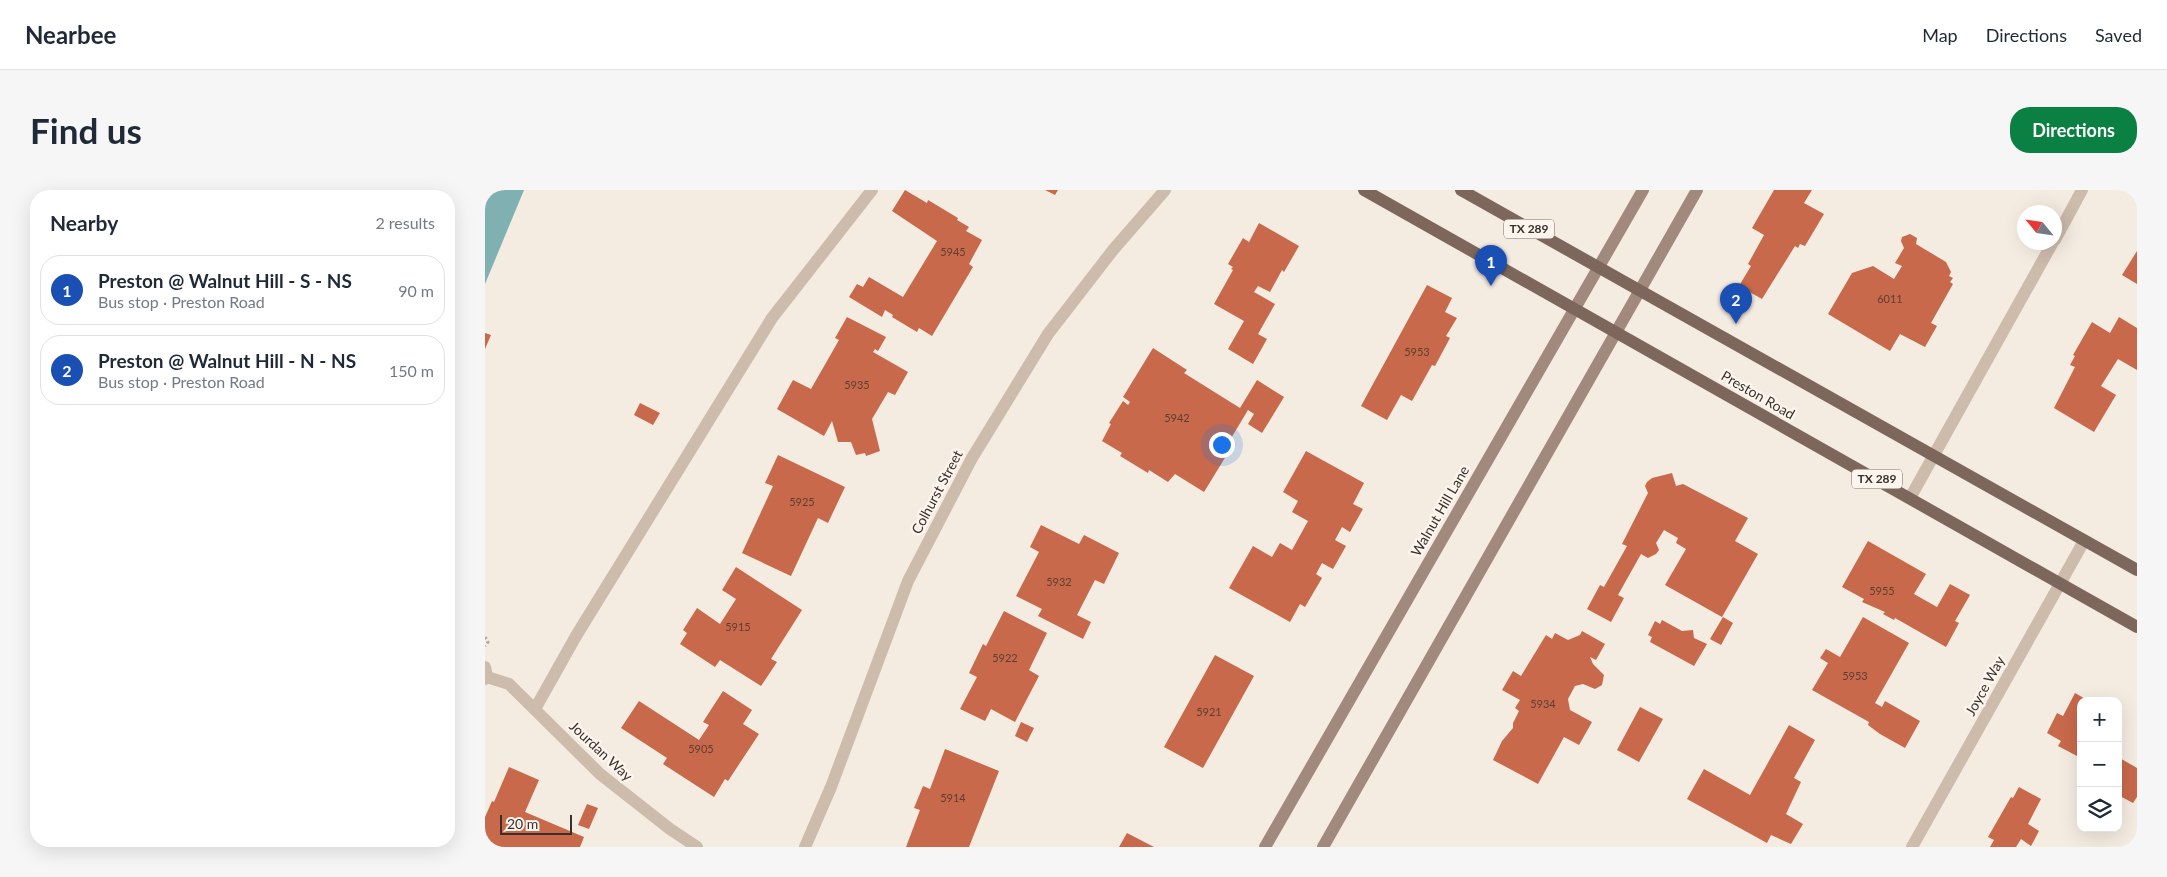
<!DOCTYPE html>
<html lang="en">
<head>
<meta charset="utf-8">
<style>
  :root { --surface:#fff; --page:#f6f6f7; --text:#1f2937; --muted:#747a83; --line:#e0e1e3; --accent:#0b8043 }
  body { margin:0; font-family:Lato,sans-serif; background:var(--page); color:var(--text) }
  .controls { position:absolute; right:15px; bottom:15px; display:grid; overflow:hidden; border-radius:10px; box-shadow:0 5px 20px #0002 }
  .controls button { width:45px; height:45px; display:grid; place-items:center; padding:0; border:0; border-bottom:1px solid var(--line); background:var(--surface); color:var(--text); font:25px sans-serif }
  .compass { position:absolute; left:1532px; top:15px; width:45px; height:45px; border-radius:50%; background:var(--surface); box-shadow:0 5px 20px #0002; rotate:299deg }
  .scale { position:absolute; left:15px; bottom:12px; width:72px; box-sizing:border-box; padding-left:5px; border:2px solid #3b302b; border-top:0; font-size:14px; line-height:18px; white-space:nowrap; color:#3b302b; -webkit-text-stroke:4px #fbf5ee; paint-order:stroke }
  .you { position:absolute; left:736px; top:254px; width:18px; height:18px; margin:-12px; border:4px solid #fff; border-radius:50%; background:#1a73e8; box-shadow:0 0 0 8px #1a73e833 }
  .badge { display:grid; place-items:center; width:32px; height:32px; border-radius:50%; background:var(--accent); color:#fff; font-size:16px; font-weight:700 }
  .pin { position:absolute; translate:-50% -41px; filter:drop-shadow(0 1px 2px #0008) }
  .pin::after { content:''; position:absolute; top:26px; width:18px; height:15px; background:inherit; clip-path:polygon(0 0,100% 0,50% 100%) }
  .list { margin:0; padding:0; list-style:none }
  h2 { display:flex; justify-content:space-between; align-items:center; height:65px; margin:0; padding:0 20px; font-size:21px }
  h2 small { font-size:16px; font-weight:400; color:var(--muted) }
  .list li { display:grid; grid-template-columns:32px 1fr auto; gap:15px; align-items:center; box-sizing:border-box; height:70px; margin:0 10px 10px; padding:0 10px; border:1px solid var(--line); border-radius:20px }
  .list b { display:block; font-size:19px; white-space:nowrap }
  .list p { margin:0; font-size:16px; white-space:nowrap; color:var(--muted) }
  .list em { font-size:16px; font-style:normal; color:var(--muted) }
  .icon { flex:none; width:28px; height:28px; fill:none; stroke:currentColor; stroke-width:2; stroke-linecap:round; stroke-linejoin:round }
  .map { position:relative; flex:none; width:1652px; height:657px; overflow:hidden; border-radius:20px }
  header { display:flex; align-items:center; gap:30px; box-sizing:border-box; height:70px; padding:0 25px; background:var(--surface); border-bottom:1px solid var(--line) }
  header strong { font-size:24px }
  nav { display:flex; gap:28px; margin-inline-start:auto; font-size:18px }
  .intro { display:flex; align-items:center; justify-content:space-between; box-sizing:border-box; height:120px; padding:0 30px }
  h1 { margin:0; font-size:35px }
  .button { padding:12px 22px; border-radius:20px; background:var(--accent); color:#fff; font-size:18px; font-weight:700 }
  main { display:flex; gap:30px; padding:0 30px }
  aside { flex:1; background:var(--surface); border-radius:20px; box-shadow:0 5px 20px #0002 }
  .map>svg:first-child { display:block }
  .water { fill:#7fb0b2 }
  .building { fill:#c8694b }
  .lines { fill:none; stroke-linecap:round; stroke-linejoin:round }
  .path { stroke:#b9a596; stroke-width:3; stroke-dasharray:2.5 2.5; stroke-linecap:butt }
  .service { stroke:#cdbbac; stroke-width:12 }
  .minor { stroke:#cdbbac; stroke-width:12 }
  .secondary { stroke:#a18a7d; stroke-width:12 }
  .primary { stroke:#7d675c; stroke-width:12 }
  .labels { text-anchor:middle; stroke-width:5; stroke-linejoin:round; paint-order:stroke }
  .number-label { font-size:11px; fill:#5e3e33 }
  .shield { fill:#fbf5ee; stroke:#756b66; stroke-width:1 }
  .shield-label { font-size:12px; font-weight:bold; fill:#3b302b }
  .street-label { font-size:14px; fill:#3b302b; stroke:#fbf5ee }
</style>
</head>
<body>
<header>
<strong>Nearbee</strong>
<nav><a>Map</a><a>Directions</a><a>Saved</a></nav>
</header>
<div class="intro"><h1>Find us</h1><a class="button">Directions</a></div>
<main>
<aside>
<h2>Nearby<small>2 results</small></h2>
<ul class="list">
<li><span class="badge" style="background:#1a4fb4">1</span><div><b>Preston @ Walnut Hill - S - NS</b><p>Bus stop · Preston Road</p></div><em>90 m</em></li>
<li><span class="badge" style="background:#1a4fb4">2</span><div><b>Preston @ Walnut Hill - N - NS</b><p>Bus stop · Preston Road</p></div><em>150 m</em></li>
</ul>
</aside>
<div class="map">
<svg width="1652" height="657" viewBox="0 0 1652 657">
  <rect width="100%" height="100%" fill="#f4ebe1"/>
  <path class="water" d="M 0,0 L 39,0 L 0,94 Z"/>
  <path class="building" d="M 420,0 L 442,13 L 443,10 L 473,28 L 472,30 L 484,37 L 481,41 L 497,50 L 484,74 L 488,77 L 447,146 L 434,138 L 432,142 L 407,127 L 408,125 L 400,120 L 397,127 L 364,107 L 372,94 L 378,97 L 384,87 L 418,107 L 452,51 L 407,21 Z
    M 560,0 L 573,0 L 570,5 Z
    M 1289,0 L 1327,0 L 1319,13 L 1339,24 L 1320,56 L 1315,54 L 1313,58 L 1310,56 L 1277,109 L 1254,96 L 1266,76 L 1263,74 L 1279,45 L 1267,38 Z
    M 774,33 L 814,56 L 799,82 L 797,80 L 785,102 L 773,96 L 769,102 L 790,114 L 773,144 L 782,149 L 768,174 L 743,159 L 759,131 L 729,114 L 748,80 L 746,79 L 748,77 L 743,74 L 758,48 L 764,52 Z
    M 1425,44 L 1432,48 L 1431,54 L 1461,72 L 1466,82 L 1464,86 L 1468,88 L 1465,92 L 1468,94 L 1446,133 L 1452,136 L 1440,157 L 1415,144 L 1405,161 L 1343,124 L 1367,83 L 1388,76 L 1409,89 L 1417,76 L 1410,73 L 1419,58 L 1416,51 L 1417,47 Z
    M 1652,61 L 1652,94 L 1637,85 Z
    M 942,95 L 967,108 L 960,122 L 972,128 L 961,146 L 965,148 L 950,176 L 947,175 L 927,211 L 916,205 L 902,230 L 876,216 Z
    M 362,127 L 401,147 L 393,161 L 390,159 L 388,162 L 423,182 L 410,205 L 403,202 L 387,229 L 395,261 L 381,266 L 380,263 L 371,265 L 366,252 L 353,252 L 347,231 L 339,246 L 292,219 L 308,190 L 326,199 L 354,150 L 350,148 Z
    M 1634,127 L 1652,138 L 1652,180 L 1633,169 L 1616,196 L 1631,205 L 1609,242 L 1569,218 L 1590,177 L 1585,175 L 1590,166 L 1588,165 L 1607,132 L 1625,143 Z
    M 0,143 L 6,145 L 0,159 Z
    M 668,158 L 702,180 L 699,183 L 755,218 L 772,190 L 799,207 L 777,243 L 763,234 L 769,224 L 763,220 L 745,250 L 749,253 L 719,302 L 690,284 L 683,292 L 664,280 L 663,283 L 635,266 L 637,263 L 617,251 L 626,234 L 624,233 L 638,211 L 643,215 L 645,212 L 638,207 Z
    M 155,213 L 175,223 L 168,235 L 149,225 Z
    M 821,261 L 879,293 L 868,314 L 878,319 L 865,342 L 857,337 L 850,350 L 861,356 L 848,379 L 837,373 L 831,384 L 837,388 L 820,417 L 815,414 L 805,432 L 744,398 L 768,356 L 787,367 L 795,353 L 807,360 L 823,331 L 807,322 L 813,311 L 798,302 Z
    M 293,265 L 360,297 L 343,333 L 333,328 L 306,386 L 257,363 L 288,296 L 280,293 Z
    M 1187,283 L 1191,296 L 1198,294 L 1263,328 L 1250,351 L 1273,364 L 1237,427 L 1180,395 L 1201,359 L 1191,353 L 1193,348 L 1179,340 L 1171,353 L 1174,360 L 1171,364 L 1163,368 L 1156,364 L 1133,405 L 1139,408 L 1126,432 L 1102,419 L 1115,395 L 1119,397 L 1142,356 L 1137,354 L 1163,303 L 1160,296 L 1162,292 L 1167,288 Z
    M 556,335 L 594,354 L 599,345 L 634,363 L 619,394 L 610,390 L 592,425 L 606,432 L 598,449 L 553,426 L 557,419 L 531,406 L 554,362 L 545,357 Z
    M 1383,351 L 1441,384 L 1429,404 L 1452,417 L 1465,394 L 1485,405 L 1470,431 L 1474,433 L 1461,457 L 1410,428 L 1409,430 L 1398,424 L 1400,422 L 1377,412 L 1379,409 L 1357,397 Z
    M 251,377 L 317,420 L 286,469 L 292,472 L 276,496 L 235,470 L 230,477 L 195,454 L 202,443 L 198,440 L 212,418 L 235,434 L 251,409 L 237,400 Z
    M 519,421 L 562,443 L 544,480 L 554,486 L 530,532 L 506,519 L 500,531 L 475,519 L 492,487 L 484,483 L 498,454 L 501,456 Z
    M 1238,427 L 1248,433 L 1236,455 L 1225,449 Z
    M 1378,427 L 1424,453 L 1390,513 L 1397,517 L 1400,511 L 1435,531 L 1420,558 L 1395,544 L 1383,535 L 1384,532 L 1327,500 L 1343,473 L 1335,468 L 1341,459 L 1355,467 Z
    M 1177,430 L 1197,441 L 1208,440 L 1209,448 L 1222,454 L 1209,476 L 1165,452 L 1167,447 L 1163,445 L 1170,431 L 1175,434 Z
    M 1097,441 L 1120,454 L 1111,470 L 1105,467 L 1108,474 L 1119,485 L 1117,495 L 1110,499 L 1098,494 L 1090,496 L 1083,509 L 1085,520 L 1107,532 L 1094,555 L 1079,547 L 1053,594 L 1008,570 L 1017,551 L 1028,538 L 1028,533 L 1034,521 L 1030,518 L 1035,510 L 1017,500 L 1028,481 L 1036,486 L 1061,445 L 1067,449 L 1070,443 L 1083,450 L 1095,445 Z
    M 730,465 L 769,486 L 718,578 L 679,557 Z
    M 238,501 L 267,520 L 258,534 L 274,544 L 243,591 L 240,589 L 229,607 L 178,574 L 182,568 L 136,538 L 154,511 L 214,550 L 224,535 L 218,532 Z
    M 1590,503 L 1604,511 L 1596,511 L 1596,561 L 1592,566 L 1573,556 L 1576,551 L 1562,543 L 1572,523 L 1578,526 Z
    M 1155,517 L 1178,529 L 1154,572 L 1132,560 Z
    M 536,532 L 549,538 L 542,552 L 530,546 Z
    M 1304,535 L 1330,550 L 1309,588 L 1316,592 L 1301,624 L 1318,634 L 1306,654 L 1286,645 L 1282,653 L 1202,609 L 1219,579 L 1265,605 Z
    M 460,559 L 514,581 L 484,657 L 421,657 L 435,620 L 429,618 L 438,596 L 445,599 Z
    M 1633,567 L 1652,578 L 1652,607 L 1648,613 L 1633,605 Z
    M 24,577 L 54,590 L 40,622 L 99,647 L 95,657 L 0,657 L 0,627 L 7,611 L 9,612 Z
    M 1534,597 L 1556,609 L 1543,634 L 1554,641 L 1546,656 L 1536,649 L 1531,657 L 1505,657 L 1509,650 L 1503,647 L 1526,607 L 1528,608 Z
    M 102,614 L 113,618 L 104,639 L 93,635 Z
    M 642,643 L 669,657 L 634,657 Z"/>
  <g class="lines">
    <path class="path" d="M 0,447 L 3,452 L 0,456"/>
    <path class="service" d="M 0,477 L 2,487
      M 50,519 L 91,446 L 287,128 L 387,0"/>
    <path class="minor" d="M 1570,50 L 1597,0
      M 1425,308 L 1568,52
      M 0,489 L 2,487 L 24,494 L 115,584 L 185,639 L 212,657
      M 320,657 L 346,597 L 423,391 L 487,268 L 563,144 L 628,60 L 680,0
      M 1427,657 L 1599,351"/>
    <path class="secondary" d="M 780,657 L 1158,0
      M 838,657 L 1212,0"/>
    <path class="primary" d="M 879,0 L 1652,437
      M 976,0 L 1652,380"/>
  </g>
  <g class="labels">
    <g class="number-label">
      <text x="468" y="66">5945</text>
      <text x="1405" y="113">6011</text>
      <text x="932" y="166">5953</text>
      <text x="372" y="199">5935</text>
      <text x="692" y="232">5942</text>
      <text x="317" y="316">5925</text>
      <text x="574" y="396">5932</text>
      <text x="1397" y="405">5955</text>
      <text x="253" y="441">5915</text>
      <text x="520" y="472">5922</text>
      <text x="1370" y="490">5953</text>
      <text x="1058" y="518">5934</text>
      <text x="724" y="526">5921</text>
      <text x="216" y="563">5905</text>
      <text x="468" y="612">5914</text>
    </g>
    <g class="shield">
      <rect x="1019" y="29.5" width="50" height="19" rx="4"/>
      <rect x="1367" y="279.5" width="50" height="19" rx="4"/>
    </g>
    <g class="shield-label">
      <text x="1044" y="43">TX 289</text>
      <text x="1392" y="293">TX 289</text>
    </g>
    <g class="street-label">
      <text transform="translate(1273 205) rotate(30)" y="5">Preston Road</text>
      <text transform="translate(452 302) rotate(-62)" y="5">Colhurst Street</text>
      <text transform="translate(955 321) rotate(-60)" y="5">Walnut Hill Lane</text>
      <text transform="translate(1500 496) rotate(-61)" y="5">Joyce Way</text>
      <text transform="translate(116 561) rotate(43)" y="5">Jourdan Way</text>
    </g>
  </g>
</svg>
<div class="controls">
<button>+</button>
<button>−</button>
<button><svg class="icon" aria-label="layers" viewBox="0 0 24 24"><path d="M12 4l9 5-9 5-9-5zM3 14l9 5 9-5"/></svg></button>
</div>
<svg class="compass" viewBox="-18 -18 36 36"><path d="M0-13l5 13h-10z" fill="#e53935"/><path d="M0 13l5-13h-10z" fill="#747a83"/></svg>
<div class="scale">20 m</div>
<div class="you"></div>
<div class="pin badge" style="left:1006px;top:96px;background:#1a4fb4">1</div>
<div class="pin badge" style="left:1251px;top:134px;background:#1a4fb4">2</div>
</div>
</main>
</body>
</html>
